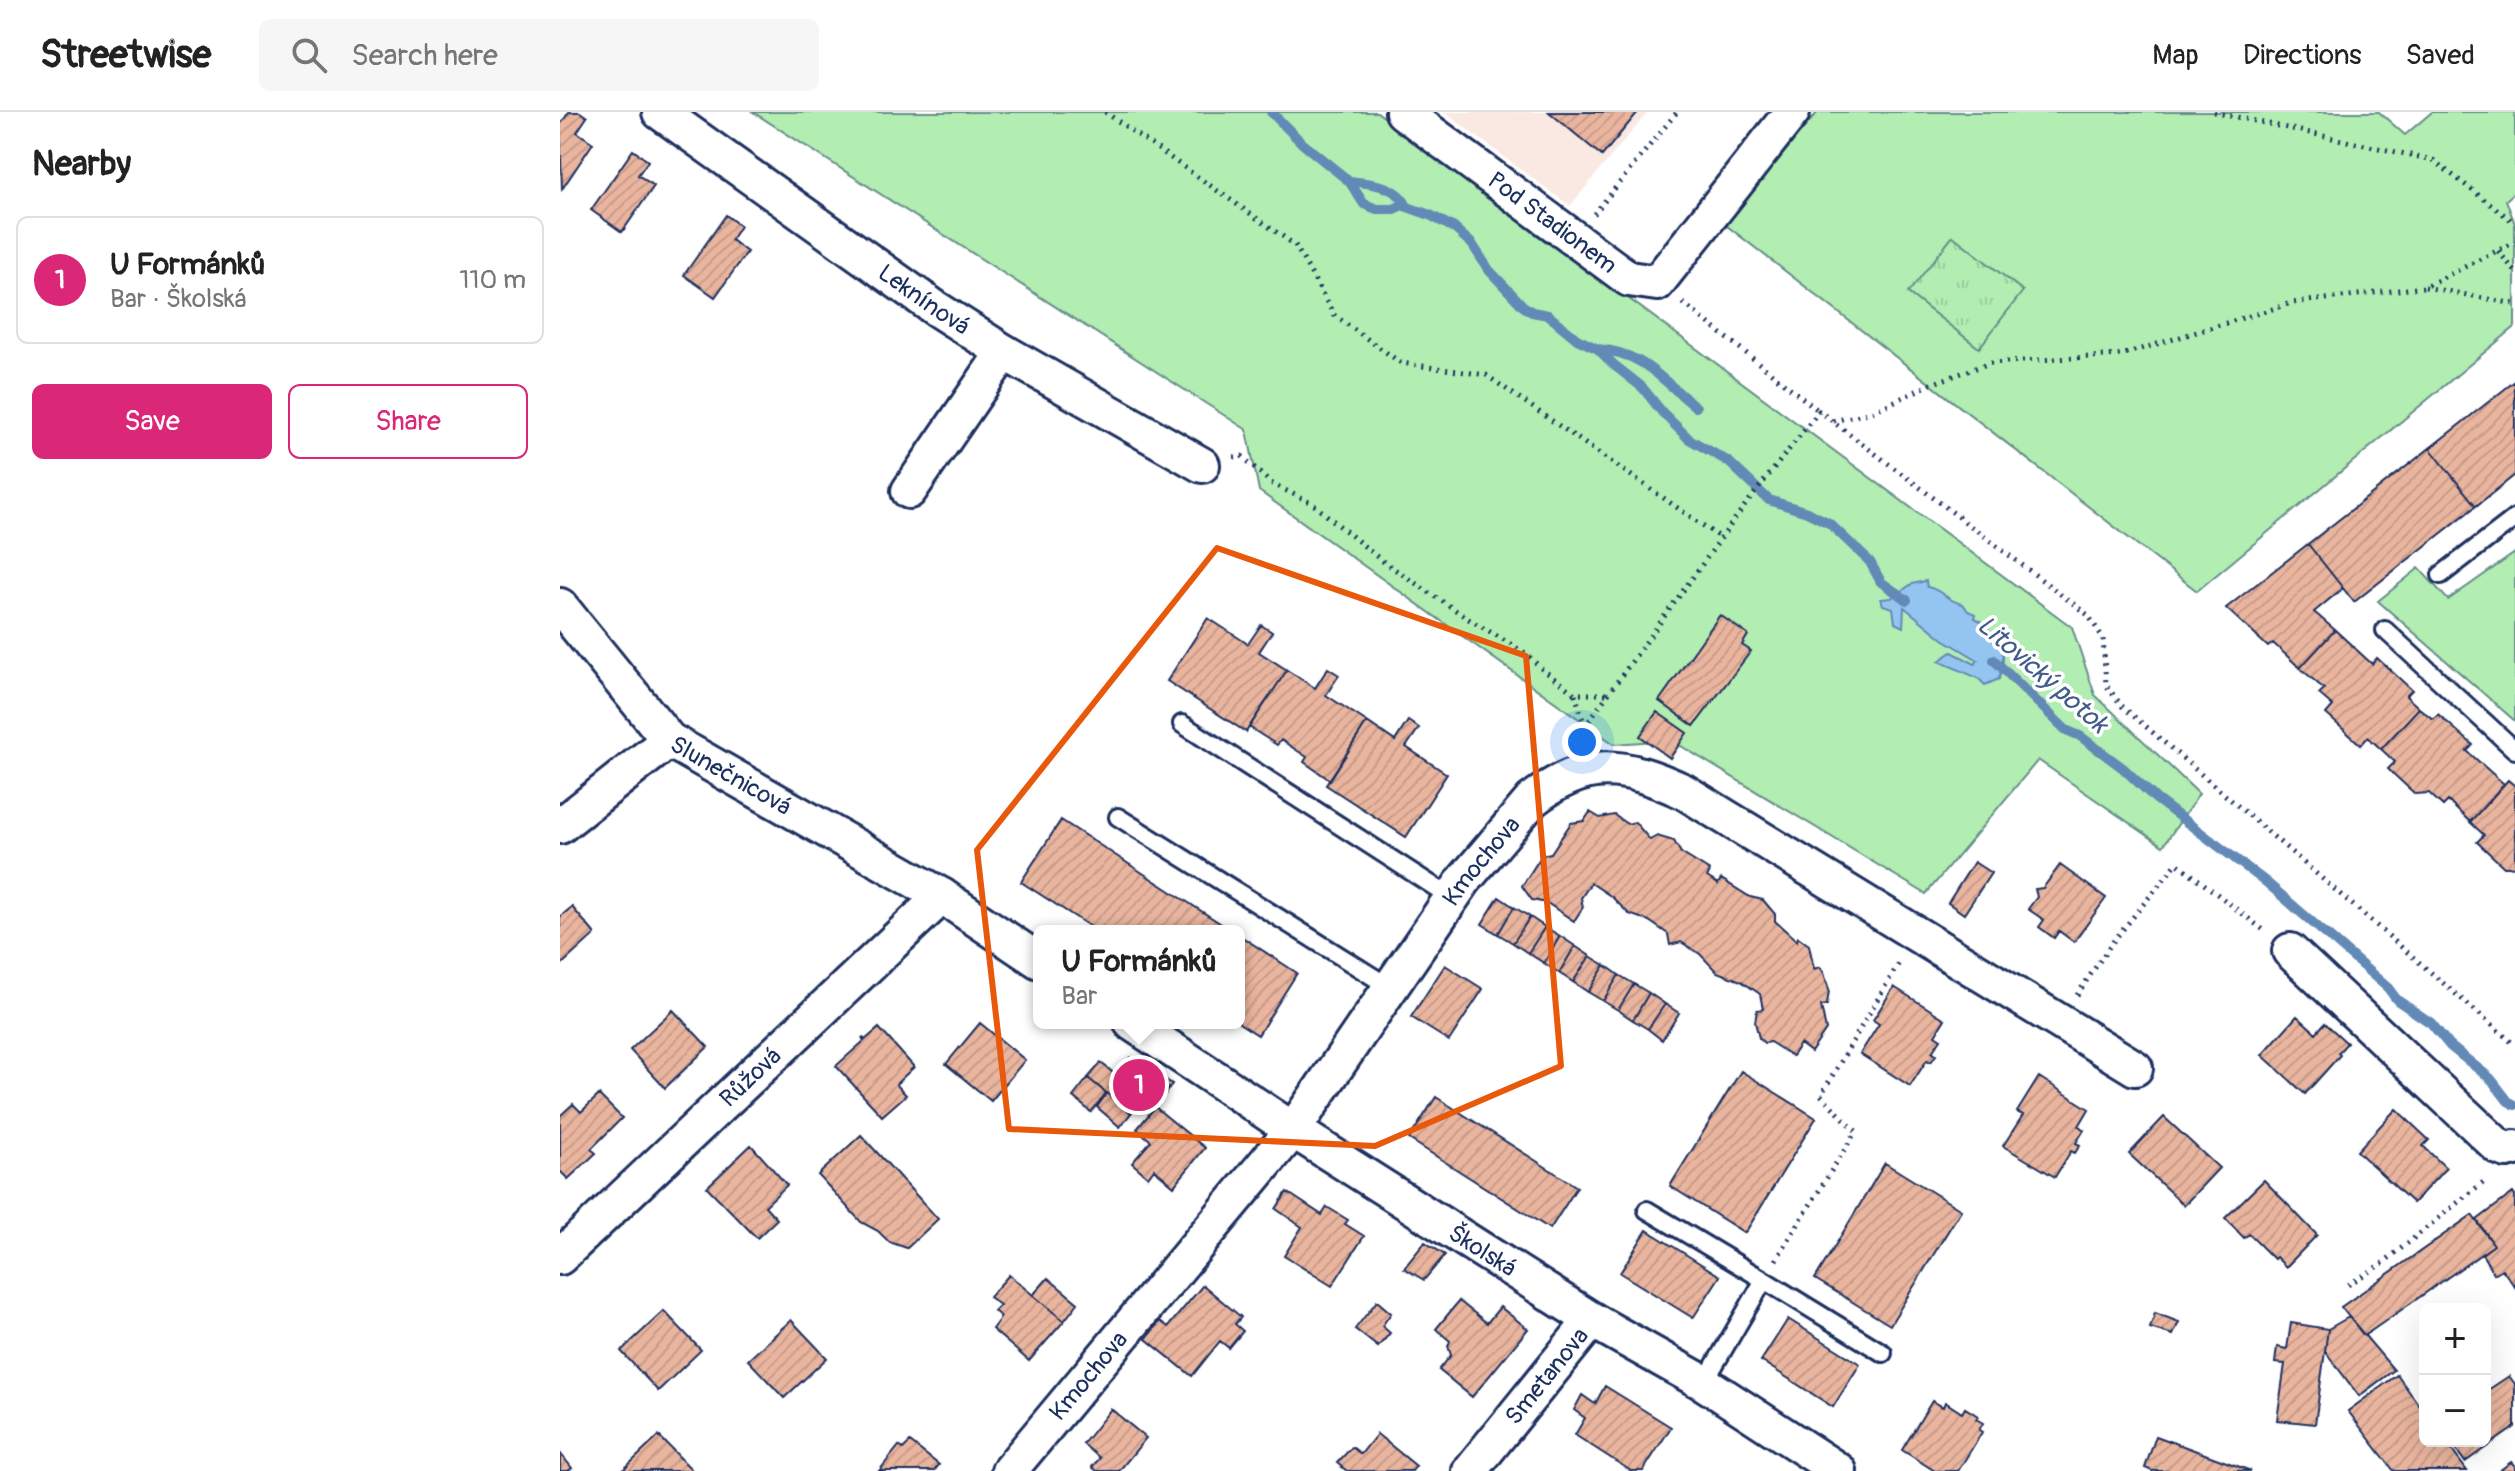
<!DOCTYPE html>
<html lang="en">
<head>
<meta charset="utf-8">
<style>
  :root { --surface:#fff; --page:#f6f6f6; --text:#222; --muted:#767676; --line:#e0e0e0; --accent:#db2777 }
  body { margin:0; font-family:Pangolin,sans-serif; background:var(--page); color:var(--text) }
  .controls { position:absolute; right:24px; bottom:24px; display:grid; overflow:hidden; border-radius:12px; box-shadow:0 8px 32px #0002 }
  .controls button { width:72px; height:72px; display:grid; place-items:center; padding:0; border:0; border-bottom:2px solid var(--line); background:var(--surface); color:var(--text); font:40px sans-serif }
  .you { position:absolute; left:1022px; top:630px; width:28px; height:28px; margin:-20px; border:6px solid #fff; border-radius:50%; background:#1a73e8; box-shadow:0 0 0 12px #1a73e833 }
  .badge { display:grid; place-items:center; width:52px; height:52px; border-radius:50%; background:var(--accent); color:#fff; font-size:26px; font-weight:700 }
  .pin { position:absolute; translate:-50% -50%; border:4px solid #fff; box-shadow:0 2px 8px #0006 }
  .popup { position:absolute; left:473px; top:813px; width:212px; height:104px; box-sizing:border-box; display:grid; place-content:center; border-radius:12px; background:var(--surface); filter:drop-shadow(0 2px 6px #0005); font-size:26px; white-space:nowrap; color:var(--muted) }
  .popup b { font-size:30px; color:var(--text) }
  .popup::after { content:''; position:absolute; left:50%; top:100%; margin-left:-16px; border:16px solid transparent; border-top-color:var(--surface) }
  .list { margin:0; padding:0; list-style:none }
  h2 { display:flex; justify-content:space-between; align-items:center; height:104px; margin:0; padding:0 32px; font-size:34px }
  h2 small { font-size:26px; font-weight:400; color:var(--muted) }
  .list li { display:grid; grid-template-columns:52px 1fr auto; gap:24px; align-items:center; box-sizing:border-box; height:128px; margin:0 16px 16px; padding:0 16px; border:2px solid var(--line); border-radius:12px }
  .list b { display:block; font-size:30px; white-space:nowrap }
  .list p { margin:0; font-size:26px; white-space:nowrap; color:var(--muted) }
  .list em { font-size:26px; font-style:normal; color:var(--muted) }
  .actions { display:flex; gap:16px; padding:24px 32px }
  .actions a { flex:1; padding:18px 0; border:2px solid var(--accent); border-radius:12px; text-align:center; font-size:28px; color:var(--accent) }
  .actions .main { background:var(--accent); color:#fff }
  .icon { flex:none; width:44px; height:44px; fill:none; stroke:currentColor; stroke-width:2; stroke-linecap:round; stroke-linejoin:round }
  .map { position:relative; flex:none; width:1955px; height:1359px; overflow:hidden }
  header { display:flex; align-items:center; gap:48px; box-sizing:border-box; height:112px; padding:0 40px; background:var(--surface); border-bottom:2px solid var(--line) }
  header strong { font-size:38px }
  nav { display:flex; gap:44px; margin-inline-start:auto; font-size:28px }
  .search { width:560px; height:72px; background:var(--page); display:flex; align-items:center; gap:20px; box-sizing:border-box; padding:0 28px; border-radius:12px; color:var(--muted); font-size:30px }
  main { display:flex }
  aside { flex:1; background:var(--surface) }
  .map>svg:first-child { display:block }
  .built { fill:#f9e9e2 }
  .green { fill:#b2edb2; stroke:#668e88; stroke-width:2 }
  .park { fill:url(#park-tufts); stroke:#668e88; stroke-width:2 }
  .water { fill:#94c5f0; stroke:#6489b6; stroke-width:2 }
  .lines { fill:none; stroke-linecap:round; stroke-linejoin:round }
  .stream { stroke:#6489b6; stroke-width:10 }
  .building { fill:url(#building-hatch); stroke:#1b2f5e; stroke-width:2 }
  .service-casing { stroke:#1b2f5e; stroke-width:22 }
  .minor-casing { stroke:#1b2f5e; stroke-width:40 }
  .path { stroke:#1b2f5e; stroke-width:5; stroke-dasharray:2 6; stroke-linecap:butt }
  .service { stroke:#fff; stroke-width:16 }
  .minor { stroke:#fff; stroke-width:34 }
  .marked { fill:none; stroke:#e8590c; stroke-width:6; stroke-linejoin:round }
  .labels { text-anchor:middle; stroke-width:7; stroke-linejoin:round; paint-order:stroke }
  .street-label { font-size:24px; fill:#1b2f5e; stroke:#fff }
  .water-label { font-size:26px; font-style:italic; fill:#3f5c8a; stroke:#fff }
</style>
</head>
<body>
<header>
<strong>Streetwise</strong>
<div class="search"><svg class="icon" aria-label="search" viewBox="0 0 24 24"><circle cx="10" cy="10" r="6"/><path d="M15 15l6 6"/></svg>Search here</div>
<nav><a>Map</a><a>Directions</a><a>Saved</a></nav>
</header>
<main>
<aside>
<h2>Nearby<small></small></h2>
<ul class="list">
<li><span class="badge">1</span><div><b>U Formánků</b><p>Bar · Školská</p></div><em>110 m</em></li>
</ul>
<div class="actions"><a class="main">Save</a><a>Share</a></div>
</aside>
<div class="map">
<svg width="1955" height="1359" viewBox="0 0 1955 1359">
  <defs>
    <pattern id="park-tufts" width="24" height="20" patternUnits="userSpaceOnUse" patternTransform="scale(2)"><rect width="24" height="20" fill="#b2edb2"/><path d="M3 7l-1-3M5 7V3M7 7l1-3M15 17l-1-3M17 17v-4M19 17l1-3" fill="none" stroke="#98cc9c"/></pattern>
    <pattern id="building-hatch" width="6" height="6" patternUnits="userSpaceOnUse" patternTransform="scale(2)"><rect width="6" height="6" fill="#eab59e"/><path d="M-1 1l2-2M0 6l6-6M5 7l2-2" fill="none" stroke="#c89c8a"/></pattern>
  </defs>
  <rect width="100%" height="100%" fill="#fff"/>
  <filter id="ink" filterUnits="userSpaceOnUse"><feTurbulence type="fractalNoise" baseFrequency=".0125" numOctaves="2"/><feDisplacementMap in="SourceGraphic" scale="16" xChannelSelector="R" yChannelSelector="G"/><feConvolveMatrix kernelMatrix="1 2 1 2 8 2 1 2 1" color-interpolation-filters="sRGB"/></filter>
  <g filter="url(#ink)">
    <path class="built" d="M 884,0 L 1088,0 L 1010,94 Z"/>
    <path class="green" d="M 193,0 L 817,0 L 1512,515 L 1535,583 L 1639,682 L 1603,734 L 1478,648 L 1366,782 L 1111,628 L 1054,632 L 699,379 L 687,318 Z
      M 1258,0 L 1819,0 L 1845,23 L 1872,0 L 1955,0 L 1955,80 L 1946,88 L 1955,112 L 1955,215 L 1637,479 L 1162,110 Z
      M 1955,441 L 1955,609 L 1818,489 L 1859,456 L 1888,488 Z"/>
    <path class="park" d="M 1393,124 L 1463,179 L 1419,236 L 1348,181 Z"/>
    <path class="water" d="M 1366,469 L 1367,475 C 1384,478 1385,489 1403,492 L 1408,499 L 1415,502 L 1415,506 C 1428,512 1425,513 1433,524 C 1447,542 1444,546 1439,567 L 1425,573 L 1418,566 L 1379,549 L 1392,540 L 1415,552 L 1418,548 L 1383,527 L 1344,495 L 1343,515 L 1335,511 L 1333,496 L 1323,493 L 1321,487 L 1331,486 L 1352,472 Z"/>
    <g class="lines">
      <path class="stream" d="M 711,0 L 743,32 L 789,69 L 804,92 L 817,97 L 834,97 L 842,93 L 870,103 L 894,116 L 912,132 L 929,158 L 963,194 L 972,200 L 988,203 L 1017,227 L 1038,237 L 1054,253 L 1082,275 L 1102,300 L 1129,327 L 1169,350 L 1209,388 L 1247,400 L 1269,411 L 1310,450 L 1321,470 L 1347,488
        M 789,69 C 810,71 838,73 847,95
        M 1038,237 C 1085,241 1101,268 1136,295
        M 1434,548 L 1506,618 L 1520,624 L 1563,656 L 1596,687 L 1706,770 L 1828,876 L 1837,888 L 1871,911 L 1890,934 L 1931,967 L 1948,989 L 1955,993"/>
    </g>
    <path class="building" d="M 9,0 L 20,0 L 27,5 L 17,20 L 33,31 L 2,77 L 0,13 Z
      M 989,0 L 1078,0 L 1042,44 Z
      M 73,38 L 88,49 L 78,63 L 94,74 L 62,120 L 31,98 Z
      M 166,103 L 180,114 L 171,128 L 187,140 L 155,185 L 124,163 Z
      M 1955,269 L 1955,363 L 1916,394 L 1870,336 Z
      M 1870,336 L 1916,394 L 1794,490 L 1748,432 Z
      M 1748,432 L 1783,476 L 1754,500 L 1775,518 L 1740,556 L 1713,531 L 1708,535 L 1666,496 Z
      M 1160,503 L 1188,523 L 1182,533 L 1191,539 L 1134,614 L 1099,589 Z
      M 648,506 L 688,532 L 701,513 L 712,520 L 699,540 L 727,558 L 686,620 L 607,569 Z
      M 1775,518 L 1812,552 L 1817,546 L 1852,578 L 1846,584 L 1859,596 L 1821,637 L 1808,625 L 1801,633 L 1766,602 L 1773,594 L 1759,582 L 1764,577 L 1740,556 Z
      M 768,556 L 779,563 L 766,583 L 807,610 L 770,668 L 744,650 L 747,645 L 721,628 L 717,633 L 689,615 L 727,558 L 755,576 Z
      M 1859,596 L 1873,607 L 1878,602 L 1913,633 L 1907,639 L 1944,672 L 1910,710 L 1888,689 L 1883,694 L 1869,681 L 1855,682 L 1828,657 L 1835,650 L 1821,637 Z
      M 1097,600 L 1127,621 L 1110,646 L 1080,624 Z
      M 848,609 L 859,616 L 846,635 L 887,662 L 846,725 L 766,673 L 807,610 L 835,629 Z
      M 1948,668 L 1955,674 L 1955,755 L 1944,755 L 1917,730 L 1924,723 L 1910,710 Z
      M 1030,700 L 1040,706 L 1054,703 L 1067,712 L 1075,710 L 1090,728 L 1097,724 L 1114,729 L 1121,741 L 1150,759 L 1147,765 L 1158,772 L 1161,767 L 1190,785 L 1203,788 L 1215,802 L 1215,809 L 1237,829 L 1238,825 L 1249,833 L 1254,857 L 1260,855 L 1264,861 L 1269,878 L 1267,893 L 1261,894 L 1266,918 L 1251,940 L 1240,932 L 1232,944 L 1210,930 L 1204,931 L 1199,926 L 1195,910 L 1197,898 L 1203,897 L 1200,882 L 1181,869 L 1157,860 L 1140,842 L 1121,830 L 1110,833 L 1108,822 L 1089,809 L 1069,802 L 1052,785 L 1031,771 L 1021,786 L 1023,795 L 1014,809 L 987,791 L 972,788 L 962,774 L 982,743 L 991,741 L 1011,711 L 1024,709 Z
      M 501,708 L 672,819 L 537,819 L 461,770 Z
      M 1414,750 L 1431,761 L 1404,802 L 1388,791 Z
      M 1500,753 L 1546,786 L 1514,830 L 1499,819 L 1494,826 L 1479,815 L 1484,808 L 1468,797 L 1477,785 L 1475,777 L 1483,776 Z
      M 939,785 L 954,795 L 938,822 L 922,812 Z
      M 12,795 L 35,822 L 0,854 L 0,805 Z
      M 954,795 L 970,805 L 953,831 L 938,822 Z
      M 970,805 L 985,815 L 968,841 L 953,831 Z
      M 985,815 L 1000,824 L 984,851 L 968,841 Z
      M 679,823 L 737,861 L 698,923 L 679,911 Z
      M 1000,824 L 1015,834 L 999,861 L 984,851 Z
      M 1015,834 L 1030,844 L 1013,870 L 999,861 Z
      M 1030,844 L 1045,853 L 1028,880 L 1013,870 Z
      M 885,853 L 923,877 L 889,929 L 851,905 Z
      M 1045,853 L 1059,863 L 1043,889 L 1028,880 Z
      M 1059,863 L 1074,872 L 1058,898 L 1043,889 Z
      M 1074,872 L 1089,881 L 1073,908 L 1058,898 Z
      M 1334,875 L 1385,907 L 1375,923 L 1381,927 L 1372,940 L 1376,943 L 1371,950 L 1367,948 L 1350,974 L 1300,942 L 1319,912 L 1313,908 Z
      M 1089,881 L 1105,892 L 1088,917 L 1073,908 Z
      M 1105,892 L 1119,901 L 1102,928 L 1088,917 Z
      M 113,898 L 148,935 L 105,976 L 70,938 Z
      M 1737,904 L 1756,921 L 1765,911 L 1787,931 L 1778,941 L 1780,943 L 1745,982 L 1702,943 Z
      M 420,911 L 465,948 L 431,989 L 386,952 Z
      M 319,916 L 354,955 L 336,972 L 346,983 L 322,1004 L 276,954 L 304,929 L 302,925 L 305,928 Z
      M 570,945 L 612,972 L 599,990 L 587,980 L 571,1001 L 528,966 L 541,951 L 556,963 Z
      M 1181,959 L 1256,1006 L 1185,1121 L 1110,1074 Z
      M 1479,965 L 1529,997 L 1519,1014 L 1524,1018 L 1516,1031 L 1520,1033 L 1515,1041 L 1511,1039 L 1495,1065 L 1443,1034 L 1463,1003 L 1457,1000 Z
      M 528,966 L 546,981 L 531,1000 L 513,985 Z
      M 547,981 L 572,1000 L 560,1015 L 537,995 Z
      M 39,983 L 62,1006 L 31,1037 L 36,1041 L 8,1067 L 0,1059 L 0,1004 L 13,992 L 21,1000 Z
      M 876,985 L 1017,1075 L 990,1117 L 849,1027 Z
      M 595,995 L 645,1036 L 614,1074 L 594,1057 L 588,1065 L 572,1051 L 591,1029 L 577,1017 Z
      M 1836,997 L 1869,1028 L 1863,1034 L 1886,1056 L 1853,1091 L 1797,1039 Z
      M 1604,1005 L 1659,1056 L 1624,1093 L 1569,1042 Z
      M 301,1023 L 378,1107 L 347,1136 L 329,1130 L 318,1119 L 301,1110 L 258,1063 Z
      M 191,1033 L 227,1073 L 205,1094 L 217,1107 L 197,1126 L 147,1075 Z
      M 1325,1051 L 1401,1098 L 1330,1213 L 1255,1167 Z
      M 1704,1068 L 1757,1123 L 1726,1155 L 1716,1145 L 1714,1147 L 1689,1122 L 1684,1126 L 1665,1106 Z
      M 727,1080 L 762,1103 L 767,1095 L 788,1108 L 785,1112 L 804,1124 L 772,1174 L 724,1144 L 742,1115 L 716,1097 Z
      M 1953,1081 L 1955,1084 L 1955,1175 L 1942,1157 L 1934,1162 L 1922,1142 L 1934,1133 L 1917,1108 Z
      M 1912,1103 L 1934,1133 L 1804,1224 L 1781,1195 Z
      M 1087,1118 L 1160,1164 L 1133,1206 L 1060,1161 Z
      M 865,1130 L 885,1143 L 864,1168 L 844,1156 Z
      M 449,1163 L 504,1209 L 469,1249 L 432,1217 L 441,1205 L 434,1199 L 440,1193 L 429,1185 Z
      M 488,1166 L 518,1191 L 504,1209 L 473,1183 Z
      M 643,1173 L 681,1205 L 675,1212 L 683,1219 L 669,1236 L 660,1229 L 632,1264 L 586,1227 L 600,1209 L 608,1215 Z
      M 817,1189 L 831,1201 L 822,1214 L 830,1221 L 818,1235 L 795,1217 Z
      M 899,1189 L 927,1211 L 940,1195 L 968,1217 L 912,1285 L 879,1258 L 891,1243 L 888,1234 L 890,1229 L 876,1217 Z
      M 104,1199 L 141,1238 L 98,1279 L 61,1239 Z
      M 1595,1201 L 1619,1210 L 1613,1223 L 1590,1216 Z
      M 1789,1205 L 1834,1258 L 1799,1284 L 1765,1239 L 1768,1217 Z
      M 1228,1207 L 1300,1252 L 1273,1295 L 1201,1249 Z
      M 231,1208 L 267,1246 L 224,1286 L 188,1248 Z
      M 1731,1211 L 1768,1217 L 1755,1312 L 1717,1308 L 1725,1252 L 1715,1251 L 1717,1235 L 1727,1237 Z
      M 1837,1263 L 1865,1301 L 1865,1329 L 1885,1329 L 1907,1359 L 1834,1359 L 1788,1299 Z
      M 1949,1264 L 1955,1272 L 1955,1315 L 1905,1350 L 1890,1329 L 1925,1329 L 1925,1280 Z
      M 1045,1274 L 1111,1315 L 1083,1359 L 1071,1359 L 1015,1323 L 1025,1306 L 1014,1298 L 1022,1283 L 1035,1292 Z
      M 1372,1289 L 1383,1295 L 1385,1290 L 1402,1301 L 1405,1296 L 1418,1304 L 1416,1307 L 1423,1311 L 1419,1318 L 1422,1320 L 1398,1359 L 1375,1359 L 1342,1338 Z
      M 551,1297 L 586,1326 L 559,1359 L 537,1359 L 532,1355 L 540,1346 L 523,1332 Z
      M 817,1322 L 856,1354 L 852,1359 L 787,1359 L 777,1351 L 792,1335 L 801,1342 Z
      M 99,1324 L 133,1359 L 62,1359 Z
      M 1596,1324 L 1691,1359 L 1592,1359 L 1585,1356 Z
      M 350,1330 L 379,1353 L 374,1359 L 319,1359 L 339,1334 L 343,1337 Z
      M 0,1341 L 12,1356 L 8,1359 L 0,1359 Z
      M 1951,1350 L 1955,1354 L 1955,1359 L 1939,1359 Z"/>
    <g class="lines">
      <g class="service-casing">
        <path id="service" d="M 1881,463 L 1955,406
          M 1825,518 L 1955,638
          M 622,612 L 892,786
          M 558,705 L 831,876
          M 1087,1098 L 1204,1168
          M 1144,1271 L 1204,1168 L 1323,1241"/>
      </g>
      <g class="minor-casing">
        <g id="minor">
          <path id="s1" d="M 100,0 L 375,196 L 444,240 L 642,353"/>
          <path id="s2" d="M 843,0 L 1069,167 L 1097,171 L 1232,0"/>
          <path d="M 349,379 L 444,240"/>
          <path id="s3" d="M 0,494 L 109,628 L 382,784 L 479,849"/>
          <path d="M 0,714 L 109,628"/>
          <path d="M 1730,839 L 1939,1035 L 1947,1038 L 1955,1036"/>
          <path id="s4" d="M 572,911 L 733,1018 L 1032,1208 L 1144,1271 L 1279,1359"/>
          <path id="s5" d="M 0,1145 L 382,784"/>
          <path id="s6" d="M 449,1359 L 733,1018 L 904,768 L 972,688 C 1027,645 1063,652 1123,679 L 1575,956"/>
          <path id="s7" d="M 910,1359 L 1032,1208"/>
        </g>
      </g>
      <path class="path" d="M 545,0 L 735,133 L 774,203 L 841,251 L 926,263 L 1161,426
        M 1654,0 L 1873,48 L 1955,111
        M 1034,102 L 1117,0
        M 1938,139 L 1955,159
        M 1865,175 L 1955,192
        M 1123,191 L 1259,299
        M 1273,309 L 1312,300 L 1371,272 L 1430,251 L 1561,243 L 1732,191 L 1864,175 L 1955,130
        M 674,345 L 682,344 L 711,371 L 753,392 L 821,448 L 907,506 L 967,542 L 982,557 L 1015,582 L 1049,582
        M 1015,582 L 1025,614
        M 1015,628 L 1180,400 L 1259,299 L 1528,503 L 1543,526 L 1546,573 L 1562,594 L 1955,933
        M 1517,883 L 1551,832 L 1617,751 L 1706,820
        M 1216,1148 L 1296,1019 L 1261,983 L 1339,851
        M 1788,1173 L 1823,1151 L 1927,1067"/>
      <use href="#service" class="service"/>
      <use href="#minor" class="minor"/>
    </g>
  </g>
  <path class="marked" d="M 657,436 L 966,544 L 1001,954 L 815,1034 L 449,1017 L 417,738 Z"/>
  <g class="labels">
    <g class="street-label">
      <text dy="8" stroke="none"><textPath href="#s2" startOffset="186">Pod Stadionem</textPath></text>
      <text dy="8" stroke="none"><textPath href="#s1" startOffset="324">Leknínová</textPath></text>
      <text dy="8" stroke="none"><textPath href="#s3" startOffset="244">Slunečnicová</textPath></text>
      <text dy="8" stroke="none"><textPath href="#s6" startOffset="772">Kmochova</textPath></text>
      <text dy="8" stroke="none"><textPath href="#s5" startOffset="262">Růžová</textPath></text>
      <text dy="8" stroke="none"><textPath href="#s4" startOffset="418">Školská</textPath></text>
      <text dy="8" stroke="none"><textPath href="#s6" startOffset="124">Kmochova</textPath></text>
      <text dy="8" stroke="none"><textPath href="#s7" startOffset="122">Smetanova</textPath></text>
    </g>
    <g class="water-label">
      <text transform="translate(1483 562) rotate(41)" y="9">Litovický potok</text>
    </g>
  </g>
</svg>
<div class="controls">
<button>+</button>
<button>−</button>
</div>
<div class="you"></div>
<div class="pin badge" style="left:579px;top:973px">1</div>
<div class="popup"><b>U Formánků</b>Bar</div>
</div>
</main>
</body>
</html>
